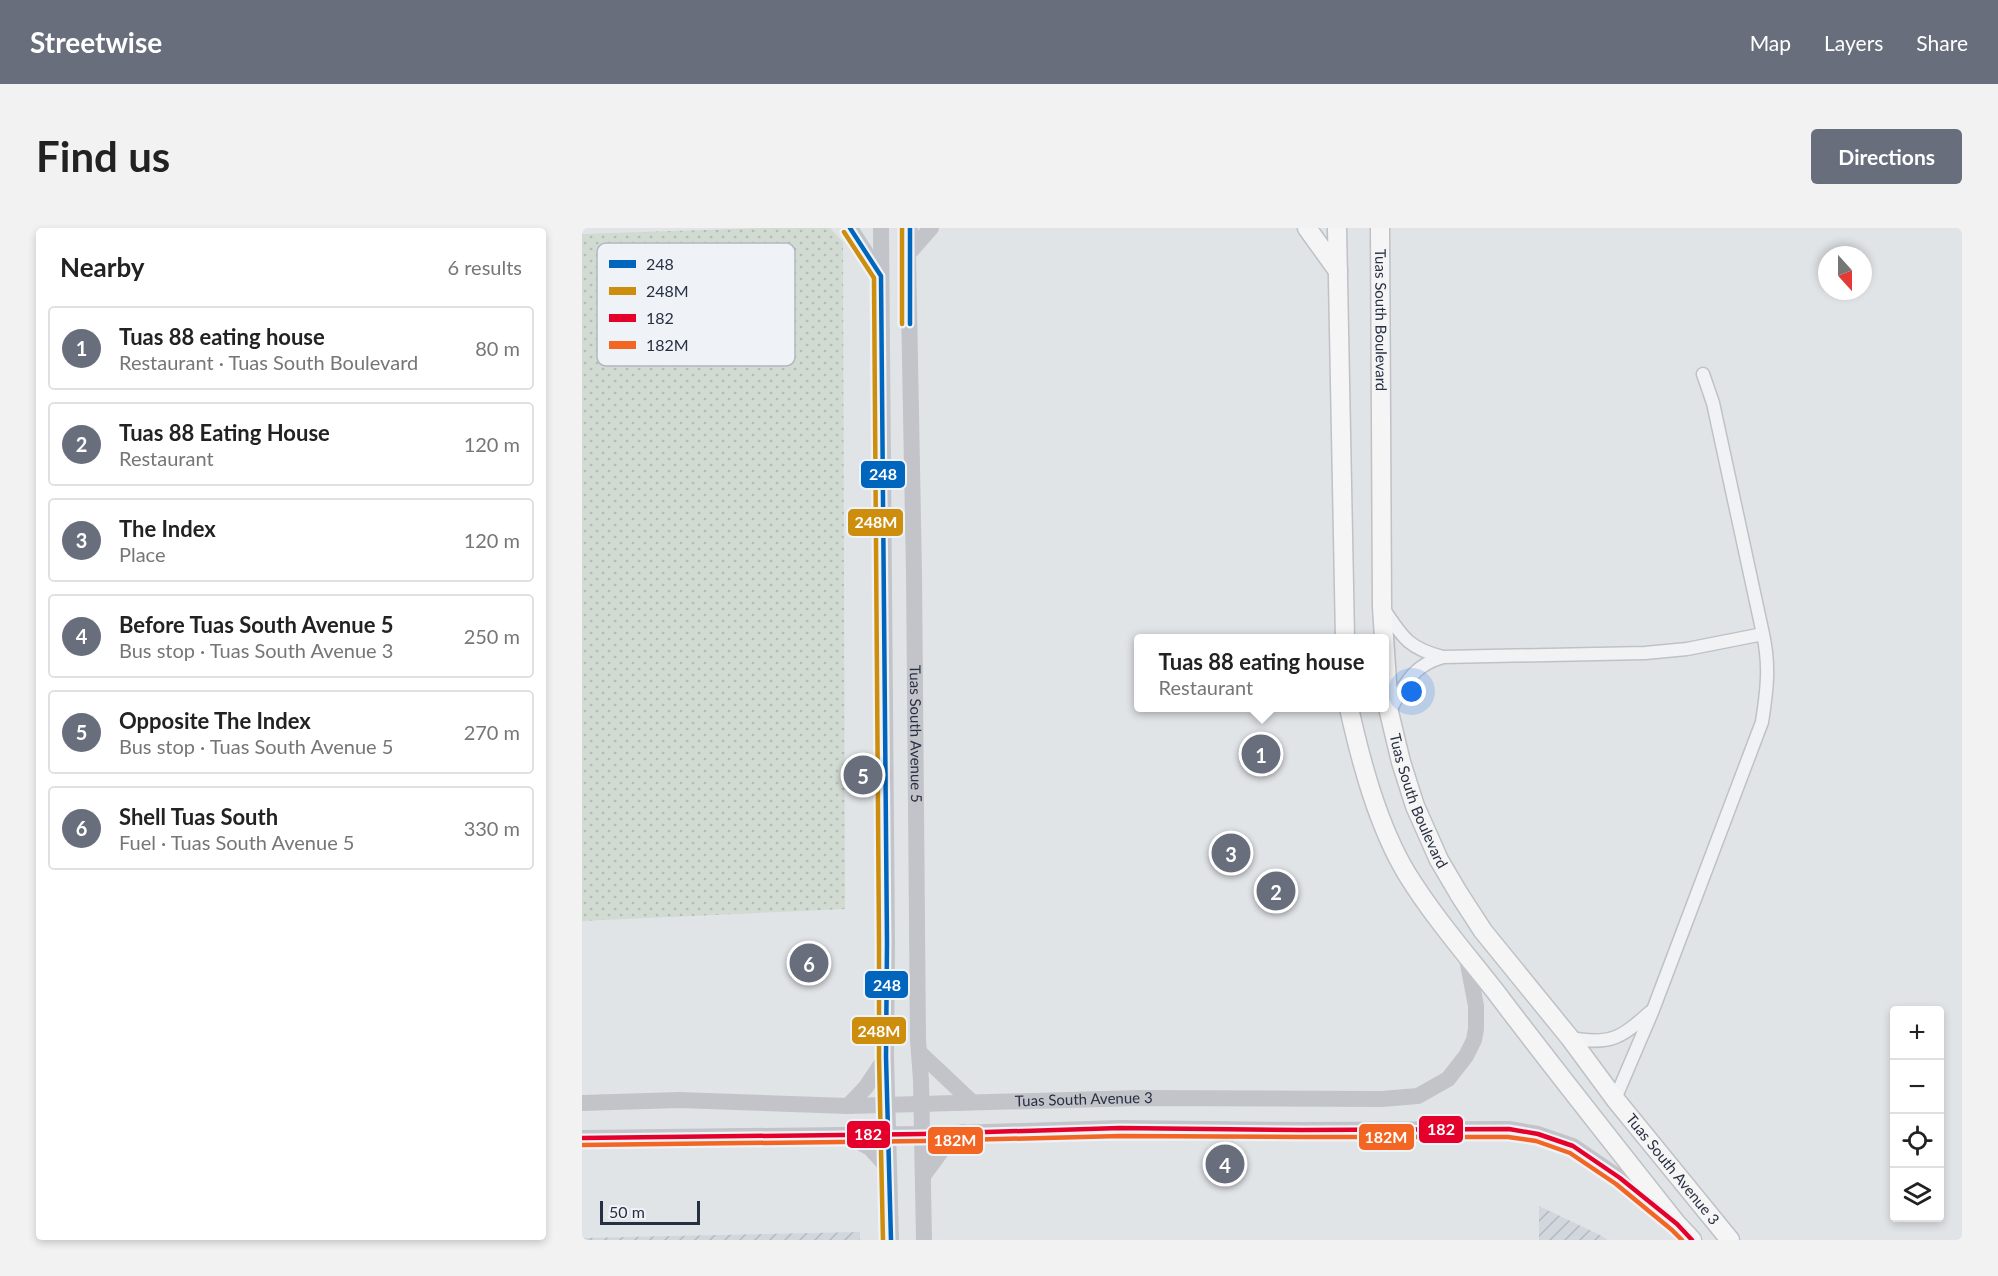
<!DOCTYPE html>
<html lang="en">
<head>
<meta charset="utf-8">
<style>
  :root { --surface:#fff; --page:#f2f2f2; --text:#222; --muted:#767676; --line:#e0e0e0; --accent:#686e7c }
  body { margin:0; font-family:Lato,sans-serif; background:var(--page); color:var(--text) }
  .controls { position:absolute; right:18px; bottom:18px; display:grid; overflow:hidden; border-radius:6px; box-shadow:0 3px 9px #0003 }
  .controls button { width:54px; height:54px; display:grid; place-items:center; padding:0; border:0; border-bottom:2px solid var(--line); background:var(--surface); color:var(--text); font:30px sans-serif }
  .compass { position:absolute; left:1236px; top:18px; width:54px; height:54px; border-radius:50%; background:var(--surface); box-shadow:0 3px 9px #0003; rotate:159deg }
  .scale { position:absolute; left:18px; bottom:15px; width:100px; box-sizing:border-box; padding-left:6px; border:3px solid #272f42; border-top:0; font-size:16px; line-height:21px; white-space:nowrap; color:#272f42; -webkit-text-stroke:4px #eff2f7; paint-order:stroke }
  .you { position:absolute; left:830px; top:464px; width:21px; height:21px; margin:-15px; border:4px solid #fff; border-radius:50%; background:#1a73e8; box-shadow:0 0 0 9px #1a73e833 }
  .badge { display:grid; place-items:center; width:39px; height:39px; border-radius:50%; background:var(--accent); color:#fff; font-size:20px; font-weight:700 }
  .pin { position:absolute; translate:-50% -50%; border:3px solid #fff; box-shadow:0 2px 6px #0006 }
  .popup { position:absolute; left:552px; top:406px; width:255px; height:78px; box-sizing:border-box; display:grid; place-content:center; border-radius:6px; background:var(--surface); filter:drop-shadow(0 2px 4px #0005); font-size:20px; white-space:nowrap; color:var(--muted) }
  .popup b { font-size:22px; color:var(--text) }
  .popup::after { content:''; position:absolute; left:50%; top:100%; margin-left:-12px; border:12px solid transparent; border-top-color:var(--surface) }
  .list { margin:0; padding:0; list-style:none }
  h2 { display:flex; justify-content:space-between; align-items:center; height:78px; margin:0; padding:0 24px; font-size:26px }
  h2 small { font-size:20px; font-weight:400; color:var(--muted) }
  .list li { display:grid; grid-template-columns:39px 1fr auto; gap:18px; align-items:center; box-sizing:border-box; height:84px; margin:0 12px 12px; padding:0 12px; border:2px solid var(--line); border-radius:6px }
  .list b { display:block; font-size:22px; white-space:nowrap }
  .list p { margin:0; font-size:20px; white-space:nowrap; color:var(--muted) }
  .list em { font-size:20px; font-style:normal; color:var(--muted) }
  .icon { flex:none; width:33px; height:33px; fill:none; stroke:currentColor; stroke-width:2; stroke-linecap:round; stroke-linejoin:round }
  .map { position:relative; flex:none; width:1380px; height:1012px; overflow:hidden; border-radius:6px }
  header { display:flex; align-items:center; gap:36px; box-sizing:border-box; height:84px; padding:0 30px; background:var(--accent); color:#fff }
  header strong { font-size:28px }
  nav { display:flex; gap:33px; margin-inline-start:auto; font-size:21px }
  .intro { display:flex; align-items:center; justify-content:space-between; box-sizing:border-box; height:144px; padding:0 36px }
  h1 { margin:0; font-size:42px }
  .button { padding:15px 27px; border-radius:6px; background:var(--accent); color:#fff; font-size:21px; font-weight:700 }
  main { display:flex; gap:36px; padding:0 36px }
  aside { flex:1; background:var(--surface); border-radius:6px; box-shadow:0 3px 9px #0003 }
  .map>svg:first-child { display:block }
  .industrial { fill:url(#industrial-furrows) }
  .grass { fill:url(#grass-dots) }
  .lines { fill:none; stroke-linecap:round; stroke-linejoin:round }
  .street-casing { stroke:#bfc2c5; stroke-width:15 }
  .primary-casing { stroke:#bec1c5; stroke-width:21 }
  .street { stroke:#f1f2f3; stroke-width:12 }
  .secondary { stroke:#c2c4c9; stroke-width:16 }
  .primary { stroke:#f5f5f6; stroke-width:18 }
  .bus-1-casing { stroke:#eff2f7; stroke-width:9 }
  .bus-2-casing { stroke:#eff2f7; stroke-width:9 }
  .bus-3-casing { stroke:#eff2f7; stroke-width:9 }
  .bus-4-casing { stroke:#eff2f7; stroke-width:9 }
  .bus-1 { stroke:#0065bd; stroke-width:4.5 }
  .bus-2 { stroke:#cd8e0d; stroke-width:4.5 }
  .bus-3 { stroke:#e4002b; stroke-width:4.5 }
  .bus-4 { stroke:#f26522; stroke-width:4.5 }
  .labels { text-anchor:middle; stroke-width:5; stroke-linejoin:round; paint-order:stroke }
  .street-label { font-size:15px; fill:#272f42; stroke:#eff2f7 }
  .key { fill:#eff2f7; stroke:#b3b8c1; stroke-width:1.5 }
  .key-label { font-size:16px; fill:#272f42 }
  .line-badge { stroke:#eff2f7; stroke-width:2 }
  .badge-label { font-size:16px; text-anchor:middle; font-weight:bold; fill:#fff }
</style>
</head>
<body>
<header>
<strong>Streetwise</strong>
<nav><a>Map</a><a>Layers</a><a>Share</a></nav>
</header>
<div class="intro"><h1>Find us</h1><a class="button">Directions</a></div>
<main>
<aside>
<h2>Nearby<small>6 results</small></h2>
<ul class="list">
<li><span class="badge">1</span><div><b>Tuas 88 eating house</b><p>Restaurant · Tuas South Boulevard</p></div><em>80 m</em></li>
<li><span class="badge">2</span><div><b>Tuas 88 Eating House</b><p>Restaurant</p></div><em>120 m</em></li>
<li><span class="badge">3</span><div><b>The Index</b><p>Place</p></div><em>120 m</em></li>
<li><span class="badge">4</span><div><b>Before Tuas South Avenue 5</b><p>Bus stop · Tuas South Avenue 3</p></div><em>250 m</em></li>
<li><span class="badge">5</span><div><b>Opposite The Index</b><p>Bus stop · Tuas South Avenue 5</p></div><em>270 m</em></li>
<li><span class="badge">6</span><div><b>Shell Tuas South</b><p>Fuel · Tuas South Avenue 5</p></div><em>330 m</em></li>
</ul>
</aside>
<div class="map">
<svg width="1380" height="1012" viewBox="0 0 1380 1012">
  <defs>
    <pattern id="industrial-furrows" width="10" height="10" patternUnits="userSpaceOnUse" patternTransform="scale(1.5)"><rect width="10" height="10" fill="#d2d7de"/><path d="M-1 1l2-2M0 10L10 0M9 11l2-2" fill="none" stroke="#b4b9c0"/></pattern>
    <pattern id="grass-dots" width="8" height="8" patternUnits="userSpaceOnUse" patternTransform="scale(1.5)"><rect width="8" height="8" fill="#d1dbd2"/><path d="M2 2h.1M6 6h.1" fill="none" stroke="#b3bcb6" stroke-width="1.8" stroke-linecap="round"/></pattern>
  </defs>
  <rect width="100%" height="100%" fill="#e1e4e7"/>
  <path class="industrial" d="M 957,978 L 1018,1007 L 1026,1012 L 957,1012 Z
    M 278,1004 L 278,1012 L 0,1012 L 0,1010 Z"/>
  <path class="grass" d="M 182,0 L 248,0 L 261,14 L 263,681 L 0,693 L 0,6 Z"/>
  <g class="lines">
    <g class="street-casing">
      <path id="street" d="M 801,380 C 820,408 825,420 861,429 L 1063,425 L 1105,421 L 1181,406
        M 807,484 C 822,458 829,438 861,429
        M 988,810 C 1028,817 1038,811 1068,784
        M 1033,871 L 1071,782 L 1180,494 C 1185,462 1188,438 1181,406 L 1131,175 L 1121,146"/>
    </g>
    <g class="primary-casing">
      <g id="primary">
        <path d="M 725,0 L 756,43"/>
        <path d="M 755,0 L 763,410"/>
        <path id="s3" d="M 798,0 L 800,379 L 807,484 L 819,534 L 833,578 L 857,632 L 877,666 L 901,703 L 988,810 L 1033,871 L 1148,1012"/>
        <path d="M 767,480 C 779,534 796,598 825,646 C 851,688 883,725 913,763 C 972,841 1034,919 1095,996 L 1110,1012"/>
      </g>
    </g>
    <use href="#street" class="street"/>
    <g class="secondary">
      <path d="M 268,0 L 298,47"/>
      <path d="M 299,0 L 305,715 L 304,829 L 309,1012"/>
      <path id="s1" d="M 328,0 L 326,26 L 332,345 L 336,812 L 339,852 L 342,1012"/>
      <path d="M 326,26 L 349,0"/>
      <path d="M 337,824 L 390,874"/>
      <path id="s2" d="M 0,875 L 97,872 L 266,878 L 557,870 L 800,871 L 836,868 L 866,851 L 884,828 L 892,812 L 894,801 L 894,778 L 884,726"/>
      <path d="M 266,878 L 284,859 L 304,829"/>
      <path d="M 266,908 L 288,920 L 307,941"/>
      <path d="M 0,910 L 340,906 L 538,900 L 720,902 L 927,901 L 956,906 L 991,918 L 1038,950 L 1080,984"/>
      <path d="M 341,948 L 366,914 L 381,904"/>
    </g>
    <use href="#primary" class="primary"/>
    <g class="bus-1-casing">
      <path id="bus-1" d="M 268,0 L 299,48 L 305,715 L 304,829 L 309,1012
        M 328,0 L 328,96"/>
    </g>
    <g class="bus-2-casing">
      <path id="bus-2" d="M 320,0 L 320,96
        M 262,4 L 292,50 L 297,715 L 297,829 L 301,1012"/>
    </g>
    <g class="bus-3-casing">
      <path id="bus-3" d="M 0,910 L 340,906 L 538,900 L 720,902 L 927,901 L 956,906 L 991,918 L 1038,950 L 1095,996 L 1110,1012"/>
    </g>
    <g class="bus-4-casing">
      <path id="bus-4" d="M 0,917 L 340,913 L 538,908 L 720,909 L 926,909 L 954,913 L 988,925 L 1034,956 L 1090,1002 L 1100,1012"/>
    </g>
    <use href="#bus-1" class="bus-1"/>
    <use href="#bus-2" class="bus-2"/>
    <use href="#bus-3" class="bus-3"/>
    <use href="#bus-4" class="bus-4"/>
  </g>
  <g class="labels">
    <g class="street-label">
      <text dy="5" stroke="none"><textPath href="#s3" startOffset="92">Tuas South Boulevard</textPath></text>
      <text dy="5" stroke="none"><textPath href="#s1" startOffset="506">Tuas South Avenue 5</textPath></text>
      <text dy="5" stroke="none"><textPath href="#s3" startOffset="578">Tuas South Boulevard</textPath></text>
      <text dy="5" stroke="none"><textPath href="#s2" startOffset="502">Tuas South Avenue 3</textPath></text>
      <text dy="5" stroke="none"><textPath href="#s3" startOffset="1029">Tuas South Avenue 3</textPath></text>
    </g>
  </g>
  <rect x="15" y="15" width="198" height="123" rx="9" class="key"/>
  <rect x="27" y="32" width="27" height="8" fill="#0065bd"/>
  <rect x="27" y="59" width="27" height="8" fill="#cd8e0d"/>
  <rect x="27" y="86" width="27" height="8" fill="#e4002b"/>
  <rect x="27" y="113" width="27" height="8" fill="#f26522"/>
  <g class="key-label">
    <text x="64" y="42">248</text>
    <text x="64" y="69">248M</text>
    <text x="64" y="96">182</text>
    <text x="64" y="123">182M</text>
  </g>
  <g class="line-badge">
    <rect x="278" y="232" width="46" height="29" rx="6" fill="#0065bd"/>
    <rect x="265" y="280" width="57" height="29" rx="6" fill="#cd8e0d"/>
    <rect x="282" y="742" width="45" height="29" rx="6" fill="#0065bd"/>
    <rect x="269" y="788" width="56" height="29" rx="6" fill="#cd8e0d"/>
    <rect x="836" y="887" width="46" height="29" rx="6" fill="#e4002b"/>
    <rect x="264" y="892" width="45" height="29" rx="6" fill="#e4002b"/>
    <rect x="776" y="895" width="57" height="28" rx="6" fill="#f26522"/>
    <rect x="345" y="898" width="57" height="29" rx="6" fill="#f26522"/>
  </g>
  <g class="badge-label">
    <text x="301" y="252">248</text>
    <text x="294" y="300">248M</text>
    <text x="305" y="763">248</text>
    <text x="297" y="809">248M</text>
    <text x="859" y="907">182</text>
    <text x="286" y="912">182</text>
    <text x="804" y="915">182M</text>
    <text x="373" y="918">182M</text>
  </g>
</svg>
<div class="controls">
<button>+</button>
<button>−</button>
<button><svg class="icon" aria-label="locate" viewBox="0 0 24 24"><circle cx="12" cy="12" r="6"/><path d="M12 2v4M12 18v4M2 12h4M18 12h4"/></svg></button>
<button><svg class="icon" aria-label="layers" viewBox="0 0 24 24"><path d="M12 4l9 5-9 5-9-5zM3 14l9 5 9-5"/></svg></button>
</div>
<svg class="compass" viewBox="-18 -18 36 36"><path d="M0-13l5 13h-10z" fill="#e53935"/><path d="M0 13l5-13h-10z" fill="#767676"/></svg>
<div class="scale">50 m</div>
<div class="you"></div>
<div class="pin badge" style="left:679px;top:526px">1</div>
<div class="popup"><b>Tuas 88 eating house</b>Restaurant</div>
<div class="pin badge" style="left:694px;top:663px">2</div>
<div class="pin badge" style="left:649px;top:625px">3</div>
<div class="pin badge" style="left:643px;top:936px">4</div>
<div class="pin badge" style="left:281px;top:547px">5</div>
<div class="pin badge" style="left:227px;top:735px">6</div>
</div>
</main>
</body>
</html>
